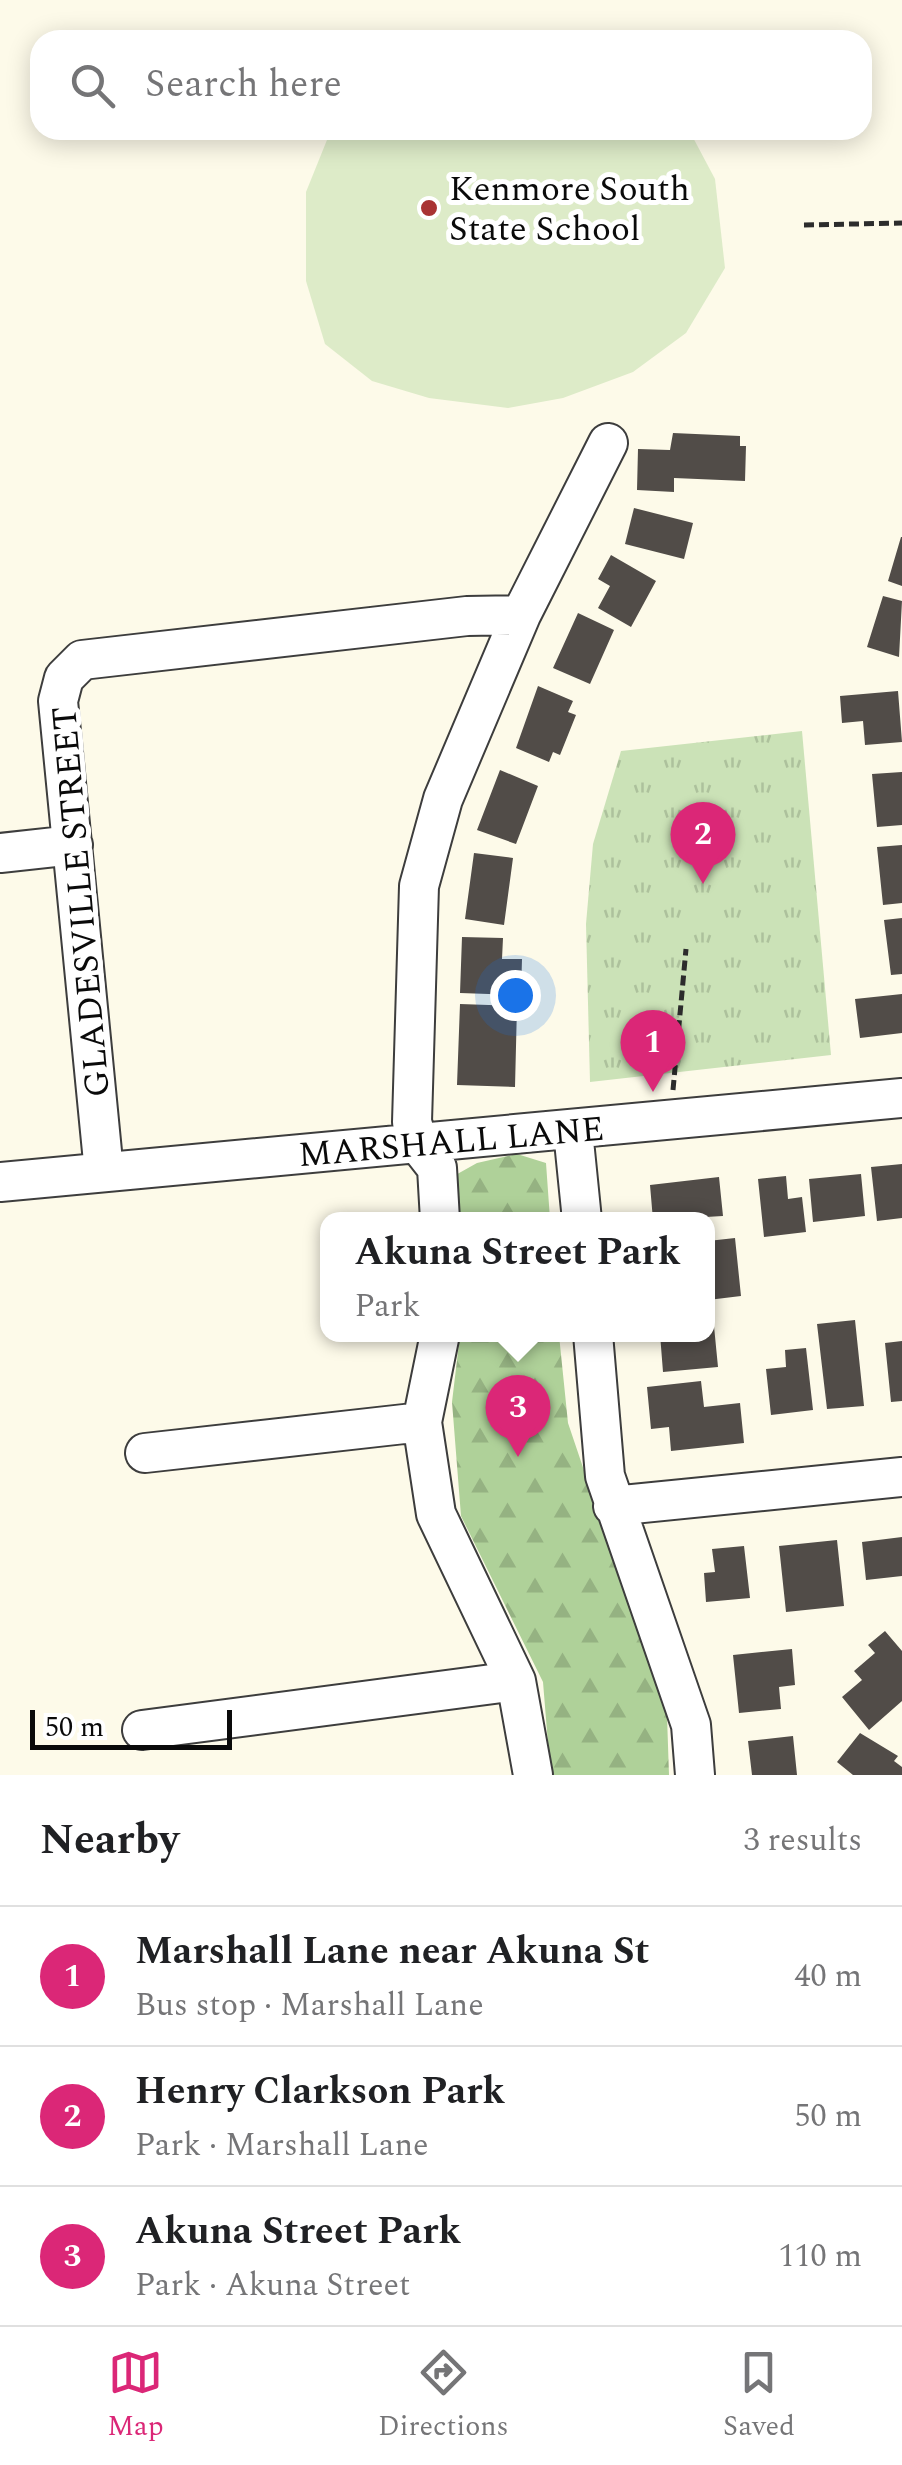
<!DOCTYPE html>
<html lang="en">
<head>
<meta charset="utf-8">
<style>
  :root { --surface:#fff; --page:#f6f6f6; --text:#202124; --muted:#757577; --line:#e0e0e0; --accent:#db2777 }
  body { margin:0; font-family:Spectral,serif; background:var(--page); color:var(--text) }
  .scale { position:absolute; left:30px; bottom:25px; width:202px; box-sizing:border-box; padding-left:10px; border:5px solid #0a0a0a; border-top:0; font-size:28px; line-height:35px; white-space:nowrap; color:#0a0a0a; -webkit-text-stroke:8px #fff; paint-order:stroke }
  .you { position:absolute; left:515px; top:995px; width:35px; height:35px; margin:-25px; border:8px solid #fff; border-radius:50%; background:#1a73e8; box-shadow:0 0 0 15px #1a73e833 }
  .badge { display:grid; place-items:center; width:65px; height:65px; border-radius:50%; background:var(--accent); color:#fff; font-size:32px; font-weight:700 }
  .pin { position:absolute; translate:-50% -82px; filter:drop-shadow(0 2px 5px #0008) }
  .pin::after { content:''; position:absolute; top:52px; width:35px; height:30px; background:inherit; clip-path:polygon(0 0,100% 0,50% 100%) }
  .popup { position:absolute; left:320px; top:1212px; width:395px; height:130px; box-sizing:border-box; display:grid; place-content:center; border-radius:20px; background:var(--surface); filter:drop-shadow(0 2px 8px #0005); font-size:32px; white-space:nowrap; color:var(--muted) }
  .popup b { font-size:38px; color:var(--text) }
  .popup::after { content:''; position:absolute; left:50%; top:100%; margin-left:-20px; border:20px solid transparent; border-top-color:var(--surface) }
  .list { margin:0; padding:0; list-style:none }
  h2 { display:flex; justify-content:space-between; align-items:center; height:130px; margin:0; padding:0 40px; font-size:42px }
  h2 small { font-size:32px; font-weight:400; color:var(--muted) }
  .list li { display:grid; grid-template-columns:65px 1fr auto; gap:30px; align-items:center; box-sizing:border-box; height:140px; padding:0 40px; border-top:2px solid var(--line) }
  .list b { display:block; font-size:38px; white-space:nowrap }
  .list p { margin:0; font-size:32px; white-space:nowrap; color:var(--muted) }
  .list em { font-size:32px; font-style:normal; color:var(--muted) }
  .icon { flex:none; width:55px; height:55px; fill:none; stroke:currentColor; stroke-width:2; stroke-linecap:round; stroke-linejoin:round }
  .map { position:relative; flex:none; width:902px; height:1775px; overflow:hidden }
  .search { position:absolute; background:var(--surface); box-shadow:0 5px 25px #0003; left:30px; right:30px; top:30px; height:110px; display:flex; align-items:center; gap:25px; box-sizing:border-box; padding:0 35px; border-radius:30px; color:var(--muted); font-size:38px }
  .sheet { height:550px; background:var(--surface) }
  nav { display:flex; justify-content:space-around; align-items:center; box-sizing:border-box; height:140px; border-top:2px solid var(--line); background:var(--surface); font-size:28px; color:var(--muted) }
  nav a { display:grid; justify-items:center; gap:5px }
  nav .on { color:var(--accent) }
  .map>svg:first-child { display:block }
  .grass { fill:url(#grass-tufts) }
  .forest { fill:url(#forest-firs) }
  .pitch { fill:#ddebc8 }
  .building { fill:#514c48 }
  .lines { fill:none; stroke-linecap:round; stroke-linejoin:round }
  .minor-casing { stroke:#3d3d3d; stroke-width:42 }
  .path { stroke:#2c2c2c; stroke-width:5; stroke-dasharray:10 5; stroke-linecap:butt }
  .minor { stroke:#fff; stroke-width:38 }
  .poi-dot { fill:#a93333; stroke:#fff; stroke-width:4 }
  .labels { text-anchor:middle; stroke-width:10; stroke-linejoin:round; paint-order:stroke }
  .poi-label { font-size:35px; fill:#0a0a0a; stroke:#fff; text-anchor:start }
  .street-label { font-size:35px; fill:#0a0a0a; stroke:#fff }
</style>
</head>
<body>
<div class="map">
<svg width="902" height="1775" viewBox="0 0 902 1775">
  <defs>
    <pattern id="grass-tufts" width="24" height="20" patternUnits="userSpaceOnUse" patternTransform="scale(2.5)"><rect width="24" height="20" fill="#cbe2b7"/><path d="M3 7l-1-3M5 7V3M7 7l1-3M15 17l-1-3M17 17v-4M19 17l1-3" fill="none" stroke="#adc19c"/></pattern>
    <pattern id="forest-firs" width="22" height="20" patternUnits="userSpaceOnUse" patternTransform="scale(2.5)"><rect width="22" height="20" fill="#afd199"/><path d="M5 1l3.5 6h-7zM16 11l3.5 6h-7z" fill="#95b282"/></pattern>
  </defs>
  <rect width="100%" height="100%" fill="#fdfae9"/>
  <path class="grass" d="M 802,731 L 831,1055 L 590,1082 L 586,924 L 593,844 L 621,751 Z"/>
  <path class="forest" d="M 517,1154 L 546,1163 L 550,1219 L 456,1219 L 452,1177 L 477,1163 Z
    M 460,1335 L 559,1335 L 568,1423 L 667,1716 L 669,1775 L 545,1775 L 550,1768 L 543,1682 L 461,1516 L 452,1402 Z"/>
  <path class="pitch" d="M 331,130 L 689,130 L 715,179 L 725,268 L 686,333 L 633,372 L 563,398 L 508,408 L 429,398 L 372,381 L 325,344 L 306,281 L 306,192 Z"/>
  <path class="building" d="M 673,433 L 740,436 L 740,446 L 746,446 L 745,481 L 674,478 L 674,492 L 637,490 L 638,449 L 670,450 Z
    M 634,508 L 693,523 L 684,559 L 625,544 Z
    M 901,537 L 902,537 L 902,586 L 888,581 Z
    M 611,555 L 656,581 L 631,627 L 598,608 L 610,586 L 598,579 Z
    M 883,596 L 902,601 L 899,657 L 867,647 Z
    M 578,613 L 614,630 L 590,684 L 553,668 Z
    M 538,686 L 573,701 L 568,712 L 576,715 L 560,755 L 553,752 L 549,762 L 516,748 Z
    M 898,691 L 902,742 L 865,745 L 863,721 L 842,723 L 840,696 Z
    M 500,770 L 538,786 L 516,844 L 477,830 Z
    M 902,772 L 902,825 L 877,827 L 872,774 Z
    M 902,845 L 902,903 L 883,905 L 877,847 Z
    M 474,853 L 513,858 L 504,925 L 465,919 Z
    M 902,918 L 902,974 L 891,975 L 884,920 Z
    M 462,937 L 503,938 L 502,959 L 522,959 L 521,995 L 460,993 Z
    M 902,994 L 902,1033 L 860,1038 L 855,999 Z
    M 460,1004 L 517,1006 L 515,1087 L 457,1085 Z
    M 902,1164 L 902,1218 L 877,1221 L 871,1167 Z
    M 861,1174 L 865,1216 L 813,1222 L 809,1179 Z
    M 786,1176 L 788,1199 L 802,1197 L 806,1232 L 764,1237 L 758,1179 Z
    M 719,1177 L 723,1216 L 653,1220 L 650,1185 Z
    M 735,1238 L 741,1296 L 708,1300 L 708,1241 Z
    M 708,1316 L 713,1316 L 718,1367 L 663,1372 L 660,1334 L 708,1334 Z
    M 855,1320 L 864,1406 L 827,1409 L 817,1324 Z
    M 902,1341 L 902,1401 L 891,1402 L 885,1343 Z
    M 806,1348 L 813,1410 L 771,1415 L 766,1369 L 786,1367 L 785,1350 Z
    M 701,1381 L 704,1407 L 740,1403 L 744,1443 L 671,1451 L 669,1427 L 651,1429 L 647,1387 Z
    M 902,1537 L 902,1576 L 866,1580 L 862,1542 Z
    M 837,1540 L 844,1606 L 786,1612 L 779,1546 Z
    M 744,1546 L 750,1598 L 706,1602 L 704,1573 L 715,1572 L 712,1549 Z
    M 885,1631 L 902,1651 L 902,1701 L 869,1730 L 842,1697 L 862,1680 L 854,1671 L 875,1653 L 868,1645 Z
    M 792,1649 L 795,1685 L 779,1687 L 781,1709 L 739,1713 L 733,1655 Z
    M 860,1733 L 898,1756 L 894,1761 L 902,1767 L 902,1775 L 853,1775 L 837,1762 Z
    M 793,1736 L 797,1775 L 752,1775 L 748,1741 Z"/>
  <g class="lines">
    <g class="minor-casing">
      <path id="minor" d="M 0,853 L 73,845
        M 573,1131 L 582,1220
        M 104,1172 L 58,701 L 64,678 L 82,660 L 467,616 L 521,615
        M 0,1182 L 902,1098
        M 440,1220 L 437,1168 L 419,1145 L 412,1122 L 419,886 L 443,799 L 521,615 L 608,443
        M 440,1334 L 422,1422 L 436,1514 L 516,1681 L 533,1775
        M 593,1334 L 605,1476 L 691,1725 L 695,1775
        M 145,1453 L 422,1422
        M 613,1506 L 902,1477
        M 142,1730 L 516,1681"/>
    </g>
    <path class="path" d="M 804,225 L 902,223
      M 673,1090 L 686,949"/>
    <use href="#minor" class="minor"/>
  </g>
  <circle class="poi-dot" cx="429" cy="208" r="10"/>
  <g class="labels">
    <g class="poi-label">
      <text x="449" y="200">Kenmore South<tspan x="449" dy="40">State School</tspan></text>
    </g>
    <g class="street-label">
      <text transform="translate(80 902) rotate(-95)" y="12">GLADESVILLE STREET</text>
      <text transform="translate(451 1141) rotate(-5)" y="12">MARSHALL LANE</text>
    </g>
  </g>
</svg>
<div class="scale">50 m</div>
<div class="you"></div>
<div class="pin badge" style="left:653px;top:1092px">1</div>
<div class="pin badge" style="left:703px;top:884px">2</div>
<div class="pin badge" style="left:518px;top:1457px">3</div>
<div class="popup"><b>Akuna Street Park</b>Park</div>
<div class="search"><svg class="icon" aria-label="search" viewBox="0 0 24 24"><circle cx="10" cy="10" r="6"/><path d="M15 15l6 6"/></svg>Search here</div>
</div>
<section class="sheet">
<h2>Nearby<small>3 results</small></h2>
<ul class="list">
<li><span class="badge">1</span><div><b>Marshall Lane near Akuna St</b><p>Bus stop · Marshall Lane</p></div><em>40 m</em></li>
<li><span class="badge">2</span><div><b>Henry Clarkson Park</b><p>Park · Marshall Lane</p></div><em>50 m</em></li>
<li><span class="badge">3</span><div><b>Akuna Street Park</b><p>Park · Akuna Street</p></div><em>110 m</em></li>
</ul>
</section>
<nav>
<a class="on"><svg class="icon" aria-label="map" viewBox="0 0 24 24"><path d="M3 6l6-2 6 2 6-2v14l-6 2-6-2-6 2zM9 4v14M15 6v14"/></svg>Map</a>
<a><svg class="icon" aria-label="directions" viewBox="0 0 24 24"><path d="M12 3l9 9-9 9-9-9zM9 14v-3h6M13 9l2 2-2 2"/></svg>Directions</a>
<a><svg class="icon" aria-label="saved" viewBox="0 0 24 24"><path d="M7 4h10v16l-5-4-5 4z"/></svg>Saved</a>
</nav>
</body>
</html>
